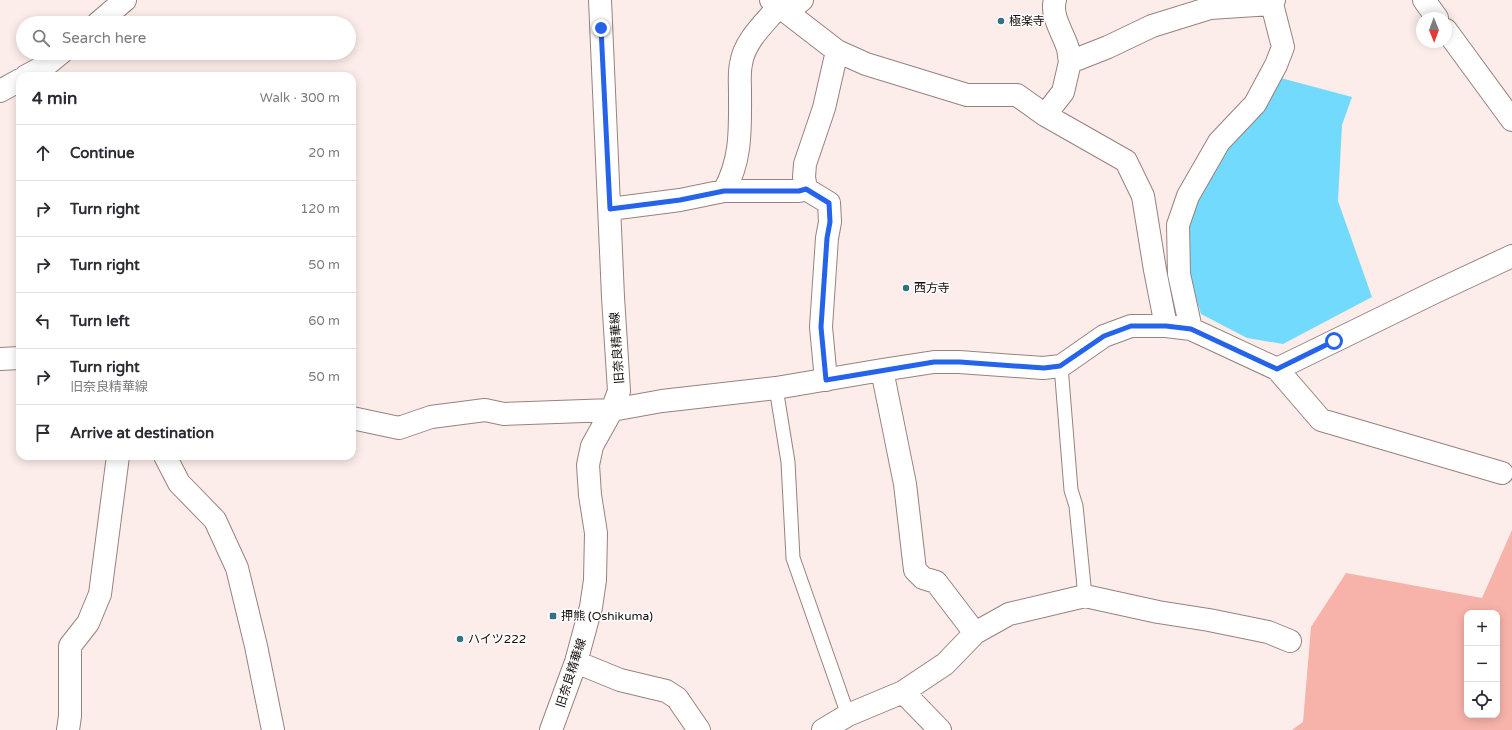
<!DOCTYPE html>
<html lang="en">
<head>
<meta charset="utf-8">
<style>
  :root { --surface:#fff; --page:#f7f7f7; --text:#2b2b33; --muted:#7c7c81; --line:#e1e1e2 }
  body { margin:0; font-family:"Varela Round","Noto Sans JP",sans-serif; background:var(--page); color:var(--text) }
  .controls { position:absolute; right:12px; bottom:12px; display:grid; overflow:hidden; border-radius:8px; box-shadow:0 2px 10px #0003 }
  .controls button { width:36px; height:36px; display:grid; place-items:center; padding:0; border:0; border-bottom:1px solid var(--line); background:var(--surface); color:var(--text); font:20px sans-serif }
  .compass { position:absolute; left:1416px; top:12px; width:36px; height:36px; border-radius:50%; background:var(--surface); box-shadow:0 2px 10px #0003; rotate:179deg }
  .stop { position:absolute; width:12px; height:12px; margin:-9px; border:3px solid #2563eb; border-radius:50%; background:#fff }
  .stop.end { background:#2563eb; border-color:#fff; box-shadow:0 1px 4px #0008 }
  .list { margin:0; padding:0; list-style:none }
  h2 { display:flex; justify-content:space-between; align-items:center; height:52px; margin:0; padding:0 16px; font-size:17px }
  h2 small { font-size:13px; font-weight:400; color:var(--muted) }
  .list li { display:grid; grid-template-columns:26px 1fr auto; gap:12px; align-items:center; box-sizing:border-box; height:56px; padding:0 16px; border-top:1px solid var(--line) }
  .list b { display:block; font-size:15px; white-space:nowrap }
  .list p { margin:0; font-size:13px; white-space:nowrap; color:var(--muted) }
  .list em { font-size:13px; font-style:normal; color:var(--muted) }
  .icon { flex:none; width:22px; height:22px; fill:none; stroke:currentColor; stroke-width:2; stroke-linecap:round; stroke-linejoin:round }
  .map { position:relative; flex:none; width:1512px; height:730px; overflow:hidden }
  .search { position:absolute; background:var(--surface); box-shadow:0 2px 10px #0003; left:16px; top:16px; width:340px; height:44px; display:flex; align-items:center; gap:10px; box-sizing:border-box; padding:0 14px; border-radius:22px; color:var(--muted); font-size:15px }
  .panel { position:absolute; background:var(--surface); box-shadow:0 2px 10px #0003; left:16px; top:72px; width:340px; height:388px; border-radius:12px }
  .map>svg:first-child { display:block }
  .green { fill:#f7b3a9; fill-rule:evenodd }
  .water { fill:#72dafc }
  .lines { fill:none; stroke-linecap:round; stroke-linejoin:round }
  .lane-casing { stroke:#98827e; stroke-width:15 }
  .street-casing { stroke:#98827e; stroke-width:24 }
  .lane { stroke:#fff; stroke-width:13 }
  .street { stroke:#fff; stroke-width:22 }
  .route { stroke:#2563eb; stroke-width:5 }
  .poi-dot { fill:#327186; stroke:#fefefe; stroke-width:1.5 }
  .labels { text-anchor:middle; stroke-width:3; stroke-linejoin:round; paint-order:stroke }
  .poi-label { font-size:12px; fill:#130c0a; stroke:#fefefe; text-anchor:start }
  .street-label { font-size:12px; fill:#130c0a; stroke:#fefefe }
</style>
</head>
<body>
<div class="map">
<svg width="1512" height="730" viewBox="0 0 1512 730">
  <rect width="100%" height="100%" fill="#fcedea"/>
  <path class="green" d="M 1512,530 L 1512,730 L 1292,730 L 1303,722 L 1311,627 L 1346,573 L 1482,598 ZM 1467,613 L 1497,613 L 1497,715 L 1467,715 Z"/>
  <path class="water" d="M 1277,77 L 1352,97 L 1342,125 L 1338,201 L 1372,297 L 1283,344 L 1247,338 L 1201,314 L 1181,249 L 1189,192 Z"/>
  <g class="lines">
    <g class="lane-casing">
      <path id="lane" d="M 1061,366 L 1071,490 L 1076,506 L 1085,596
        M 776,388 L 788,462 L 793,558 L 848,715"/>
    </g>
    <g class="street-casing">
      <path id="street" d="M 771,0 L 837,51 L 866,64 L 967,95 L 1017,95 L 1045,115 L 1126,161 L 1143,196 L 1155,270 L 1166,326 L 1191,329 L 1277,369 L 1435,292 L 1512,256
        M 1055,0 C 1050,16 1064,34 1068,49 C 1069,53 1069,58 1070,62
        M 1424,0 L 1437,18
        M 787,12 L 802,0
        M 98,23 L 125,0
        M 1446,30 L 1512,120
        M 26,76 L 45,66 L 61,53
        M 0,91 L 20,80
        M 1045,115 L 1063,92 L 1070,62 L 1108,47 L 1152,26 L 1210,8 L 1272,4
        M 724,191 C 742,159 740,128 740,92 C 740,83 739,73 741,64 C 744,41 765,23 779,6
        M 610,209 L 680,200 L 724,191 L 799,191 L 806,189
        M 1191,329 L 1179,274 L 1178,225 L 1188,196 L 1219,142 L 1255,104 L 1276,65 L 1283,47 L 1272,4 L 1274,0
        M 0,359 L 20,358
        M 1277,369 L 1321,420 L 1502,473
        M 826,380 L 821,327 L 827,238 L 830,222 L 829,203 L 806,189 L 804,177 L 805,164 L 824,108 L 837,51
        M 352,418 L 399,428 L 431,417 L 485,410 L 504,414 L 612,410 L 662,401 L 776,388 L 882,370
        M 165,456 L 179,483 L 215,520 L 237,568 L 256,646 L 273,730
        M 975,633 L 936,582 L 923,578 L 915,570 L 905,484 L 882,370 L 934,362 L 959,362 L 1043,368 L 1061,366 L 1104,336 L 1131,326 L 1166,326
        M 576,662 L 620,680 L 666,691 L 677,698 L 699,730
        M 903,692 L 945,664 L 975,633 L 1009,614 L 1085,596 L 1158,612 L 1209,620 L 1268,632 L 1290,641
        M 68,730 L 70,716 L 70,646 L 88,623 L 100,594 L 118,456
        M 551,730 L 576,662 L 591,607 L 595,580 L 596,533 L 590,495 L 588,465 L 592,446 L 612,410 L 619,391 L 613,297 L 600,0
        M 823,730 L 848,715 L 903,692 L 940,730"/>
    </g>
    <use href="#lane" class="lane"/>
    <use href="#street" class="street"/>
  </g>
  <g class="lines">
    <path class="route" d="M 601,28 L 610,209 L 680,200 L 724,191 L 799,191 L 806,189 L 829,203 L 830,222 L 827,238 L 821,327 L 826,380 L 934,362 L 960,362 L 1044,368 L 1060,366 L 1104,336 L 1131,326 L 1166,326 L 1191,329 L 1277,369 L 1334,341"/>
  </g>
  <g class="poi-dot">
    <circle cx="1001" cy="21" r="4"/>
    <circle cx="906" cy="288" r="4"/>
    <rect x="549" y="612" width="8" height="8" rx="2"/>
    <circle cx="460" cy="639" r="4"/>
  </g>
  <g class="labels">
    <g class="poi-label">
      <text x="1009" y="25">極楽寺</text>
      <text x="914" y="292">西方寺</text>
      <text x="561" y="620">押熊 (Oshikuma)</text>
      <text x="468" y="643">ハイツ222</text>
    </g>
    <g class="street-label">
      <text transform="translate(617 348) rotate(-94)" y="4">旧奈良精華線</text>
      <text transform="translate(571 673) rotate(-72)" y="4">旧奈良精華線</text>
    </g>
  </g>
</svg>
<div class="controls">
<button>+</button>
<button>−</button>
<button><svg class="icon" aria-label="locate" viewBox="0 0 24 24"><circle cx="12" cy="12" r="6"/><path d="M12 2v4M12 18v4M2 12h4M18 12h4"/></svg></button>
</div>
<svg class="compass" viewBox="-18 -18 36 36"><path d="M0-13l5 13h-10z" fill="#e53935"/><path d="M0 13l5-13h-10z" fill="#7c7c81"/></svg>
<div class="stop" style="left:1334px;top:341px"></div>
<div class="stop end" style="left:601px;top:28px"></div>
<div class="search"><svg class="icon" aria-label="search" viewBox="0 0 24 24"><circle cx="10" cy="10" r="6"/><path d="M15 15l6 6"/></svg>Search here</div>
<section class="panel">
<h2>4 min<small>Walk · 300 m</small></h2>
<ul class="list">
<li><svg class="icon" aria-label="ahead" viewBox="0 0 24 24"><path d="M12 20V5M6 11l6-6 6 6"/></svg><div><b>Continue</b></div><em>20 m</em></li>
<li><svg class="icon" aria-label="right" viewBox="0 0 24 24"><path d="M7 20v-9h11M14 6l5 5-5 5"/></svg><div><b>Turn right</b></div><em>120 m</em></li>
<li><svg class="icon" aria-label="right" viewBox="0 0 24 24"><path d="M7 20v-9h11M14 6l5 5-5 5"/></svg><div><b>Turn right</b></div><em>50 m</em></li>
<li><svg class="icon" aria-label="left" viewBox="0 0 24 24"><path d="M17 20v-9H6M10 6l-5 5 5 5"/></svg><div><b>Turn left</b></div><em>60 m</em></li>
<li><svg class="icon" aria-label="right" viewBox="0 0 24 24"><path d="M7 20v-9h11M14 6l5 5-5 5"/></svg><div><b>Turn right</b><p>旧奈良精華線</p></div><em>50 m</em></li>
<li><svg class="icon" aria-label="arrive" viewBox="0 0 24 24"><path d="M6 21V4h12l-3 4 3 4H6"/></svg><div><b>Arrive at destination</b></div></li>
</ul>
</section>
</div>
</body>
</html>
